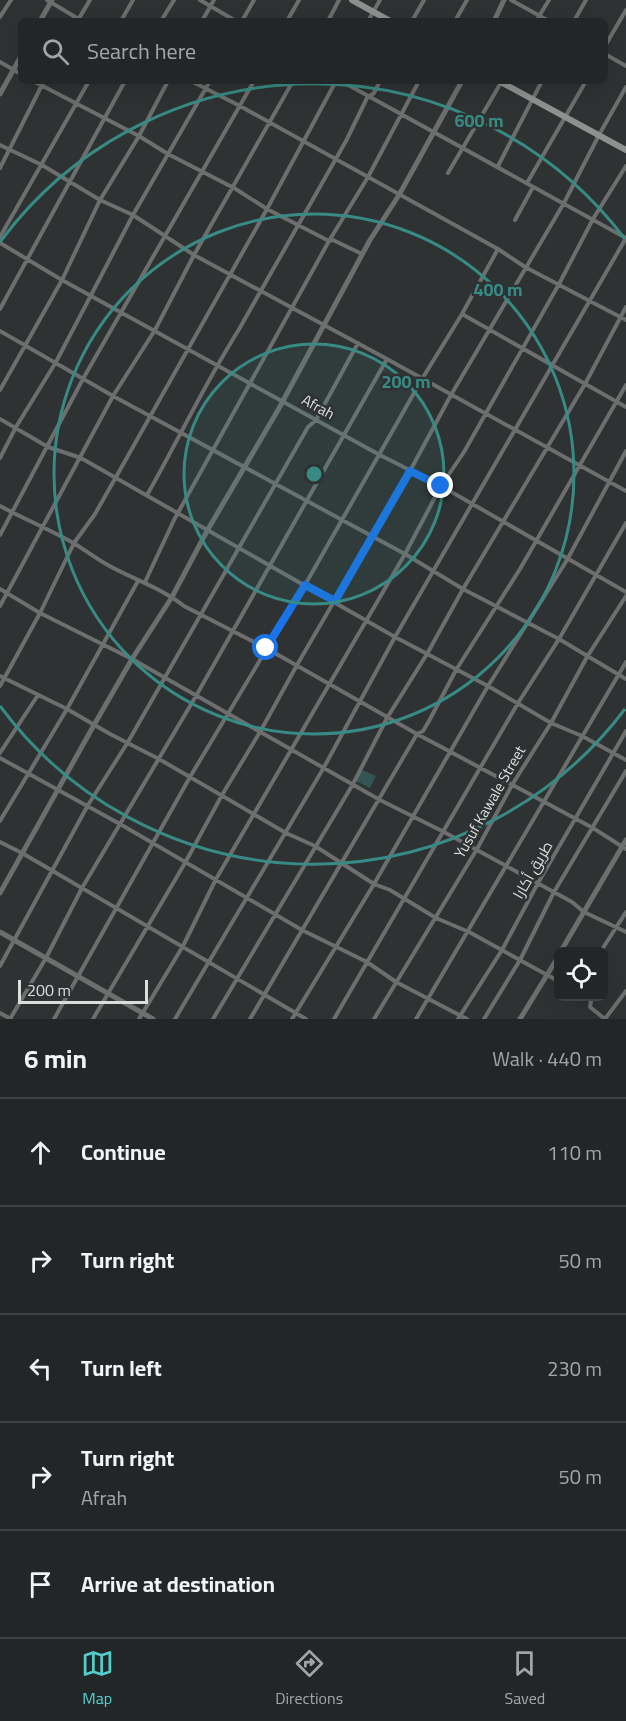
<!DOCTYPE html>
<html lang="en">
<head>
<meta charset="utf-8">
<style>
  :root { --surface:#222626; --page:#2e3232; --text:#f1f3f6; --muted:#a2a5a7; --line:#3f4343; --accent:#53cdcb }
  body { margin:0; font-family:Georgia,Cairo,serif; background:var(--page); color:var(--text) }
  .controls { position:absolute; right:18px; bottom:18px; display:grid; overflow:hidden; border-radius:9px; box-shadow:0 6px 24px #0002 }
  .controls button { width:54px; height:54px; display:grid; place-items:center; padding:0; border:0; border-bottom:2px solid var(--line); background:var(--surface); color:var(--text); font:30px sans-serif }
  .scale { position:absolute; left:18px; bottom:15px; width:130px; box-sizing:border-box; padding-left:6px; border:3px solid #dcdede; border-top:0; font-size:16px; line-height:21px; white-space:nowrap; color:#dcdede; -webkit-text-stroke:4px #2e3232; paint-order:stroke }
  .stop { position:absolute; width:18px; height:18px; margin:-14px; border:4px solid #1a73e8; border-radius:50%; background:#fff }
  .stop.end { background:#1a73e8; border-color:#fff; box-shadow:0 2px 6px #0008 }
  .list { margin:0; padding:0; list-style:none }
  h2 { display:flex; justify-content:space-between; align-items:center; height:78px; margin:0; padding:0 24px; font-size:26px }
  h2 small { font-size:20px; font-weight:400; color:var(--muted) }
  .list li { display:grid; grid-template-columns:39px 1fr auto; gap:18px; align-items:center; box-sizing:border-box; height:108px; padding:0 24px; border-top:2px solid var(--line) }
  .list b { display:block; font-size:22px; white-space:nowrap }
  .list p { margin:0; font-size:20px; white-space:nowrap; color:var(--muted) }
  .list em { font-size:20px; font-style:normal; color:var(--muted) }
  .icon { flex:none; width:33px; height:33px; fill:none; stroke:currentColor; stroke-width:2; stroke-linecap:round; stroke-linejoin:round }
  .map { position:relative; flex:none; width:626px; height:1019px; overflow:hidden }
  .search { position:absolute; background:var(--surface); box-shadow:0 6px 24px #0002; left:18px; right:18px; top:18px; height:66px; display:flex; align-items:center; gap:15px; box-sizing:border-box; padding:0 21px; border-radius:9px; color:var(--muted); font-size:22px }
  .sheet { height:618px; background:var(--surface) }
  nav { display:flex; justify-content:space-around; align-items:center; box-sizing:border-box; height:84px; border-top:2px solid var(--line); background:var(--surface); font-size:16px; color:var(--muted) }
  nav a { display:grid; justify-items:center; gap:3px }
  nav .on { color:var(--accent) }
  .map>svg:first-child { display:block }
  .green { fill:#335655 }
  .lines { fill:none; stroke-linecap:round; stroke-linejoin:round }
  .minor { stroke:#6d6f6f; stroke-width:4 }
  .tertiary { stroke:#6d6f6f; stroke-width:5 }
  .secondary { stroke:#8f9191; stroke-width:6 }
  .route { stroke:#1a73e8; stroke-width:8 }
  .ring { fill:none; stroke:#388b84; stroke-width:3 }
  .labels { text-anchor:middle; stroke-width:5; stroke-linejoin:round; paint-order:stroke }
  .street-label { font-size:15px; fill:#dcdede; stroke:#2e3232 }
  .centre { fill:#388b84; stroke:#2e3232; stroke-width:3 }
  .ring-label { font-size:18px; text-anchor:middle; font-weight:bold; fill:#388b84; stroke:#2e3232; stroke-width:5; stroke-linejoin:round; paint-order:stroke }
</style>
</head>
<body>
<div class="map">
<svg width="626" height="1019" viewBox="0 0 626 1019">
  <rect width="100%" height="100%" fill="#2e3232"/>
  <path class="green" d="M 362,770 L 376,776 L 370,788 L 356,781 Z"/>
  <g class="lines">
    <path class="minor" d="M 47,0 L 82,21
      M 200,0 L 236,21
      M 511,0 L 549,21
      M 0,17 L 11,0
      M 78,20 L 90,0
      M 121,21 L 133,0
      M 161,21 L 174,0
      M 202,21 L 214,0
      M 242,21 L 254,0
      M 287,21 L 299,0
      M 328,21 L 339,0
      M 368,21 L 380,0
      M 412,21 L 424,0
      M 455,21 L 467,0
      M 536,21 L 549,0
      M 574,21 L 586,0
      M 605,46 L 626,10
      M 605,54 L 626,66
      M 0,62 L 21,74
      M 33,81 L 139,136 L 168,154 L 234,188 L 267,209 L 329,241 L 333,240 L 362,254
      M 191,81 L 240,106 L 498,249 L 525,267 L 626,320
      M 341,81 L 626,238
      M 0,145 L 42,165 L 100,200 L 133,215 L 194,255 L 387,359 L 626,491
      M 498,166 L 542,81
      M 0,168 L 44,81
      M 448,173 L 502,81
      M 527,183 L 586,81
      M 515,220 L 533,187
      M 0,237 L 89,81
      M 0,243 L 62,280 L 378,454 L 441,486 L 626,592
      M 0,309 L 125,81
      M 462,314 L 626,407
      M 0,331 L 113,396 L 405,554 L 463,589 L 559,639 L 626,679
      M 0,390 L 62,280 L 100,200 L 139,136 L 168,81
      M 0,419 L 48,447 L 81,458 L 395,637 L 488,686 L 551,723 L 582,736 L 626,760
      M 0,458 L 16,427 L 56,362 L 133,215 L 210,81
      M 147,495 C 178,441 205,383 238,331 L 346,141 L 367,98 L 374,93 L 380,81
      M 0,506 C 24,519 51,530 75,544 C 85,550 95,558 106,564 C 132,579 160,587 184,606 L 266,648 L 417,734 L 593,828 L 626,849
      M 0,535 L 84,377 L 254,81
      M 145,582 L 174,520 L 329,241 L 368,177 L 419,81
      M 0,589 L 40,613 L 132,659 L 380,800 L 444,832 L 572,902 L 584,912 L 626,932
      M 0,606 L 113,396 L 155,330 L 194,255 L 293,81
      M 0,676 L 67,709 L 110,734 L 159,759 L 286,833 L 315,846 L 374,884 L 390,890 L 436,918 L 469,932 L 558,981
      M 0,686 L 40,613 L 74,543 L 95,514 L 116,477 L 267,209 L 336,81
      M 0,753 L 38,695
      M 0,758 L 120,824 L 302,930 L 367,962 L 396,982 L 467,1019
      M 0,821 L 67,709 L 138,581
      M 0,842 L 22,853 L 306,1019
      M 601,951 L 626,912
      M 0,966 L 88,805 L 128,742 L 308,427 L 316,420 L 358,343
      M 592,996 L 590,1007 L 605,1019
      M 0,1013 L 11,1019
      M 10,1019 L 46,958 L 82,888 L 196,696 L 387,359
      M 54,1019 L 190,777 L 305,585 L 422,379 L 462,314 L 498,249
      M 93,1019 L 185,863 L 222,795 L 260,732 L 297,665 L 410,471 L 451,395 L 564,203 L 599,135 L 626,87
      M 139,1019 L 183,946 L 216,879 L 405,554 L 441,486 L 464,452 L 559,284 L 593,219 L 626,166
      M 175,1019 L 323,769 L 395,637 L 626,238
      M 213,1019 L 353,784 L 387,718 L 427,654 L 463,589 L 585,384 L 626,307
      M 250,1019 L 417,734 L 423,731 L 429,721 L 456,670 L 520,569 L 626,385
      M 292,1019 L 374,884 L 488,686 L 567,560 L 626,451
      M 334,1019 L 518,703 L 559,639 L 626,523
      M 374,1019 L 477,849 L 512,785 L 551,723 L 587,657 L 626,596
      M 416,1019 L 626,662
      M 458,1019 L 502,950 L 538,883 L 626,731
      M 484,1019 L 520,960 L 554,892 L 626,771
      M 605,1019 L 626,991"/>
    <path class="tertiary" d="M 40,21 L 52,0
      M 494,21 L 504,0
      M 0,94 L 21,56
      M 0,893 L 94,725 L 132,659 L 172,597 L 207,531 L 278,410 L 370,240 L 399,195 L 462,81
      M 0,932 L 153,1019
      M 561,951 L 626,840
      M 520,1019 L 558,957"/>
    <path class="secondary" d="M 352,0 L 390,21
      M 499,81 L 626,150"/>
  </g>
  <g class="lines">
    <path class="route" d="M 266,648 L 305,585 L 335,601 L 410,471 L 441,486"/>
  </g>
  <circle cx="314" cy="474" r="130" fill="#388b84" fill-opacity=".12"/>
  <g class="ring">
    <circle cx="314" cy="474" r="130"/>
    <circle cx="314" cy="474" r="260"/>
    <path d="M625 709A390 390 0 0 1 0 706M0 242A390 390 0 0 1 625 239"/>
  </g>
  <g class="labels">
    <g class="street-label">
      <text transform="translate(318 407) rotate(29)" y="5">Afrah</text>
      <text transform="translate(490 802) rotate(-60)" y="5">Yusuf Kawale Street</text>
      <text transform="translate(533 870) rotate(-60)" y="5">طريق أكارا</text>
    </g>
  </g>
  <circle cx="314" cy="474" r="9" class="centre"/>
  <g class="ring-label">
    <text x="479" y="127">600 m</text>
    <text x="498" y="296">400 m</text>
    <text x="406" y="388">200 m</text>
  </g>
</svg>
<div class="controls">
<button><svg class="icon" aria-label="locate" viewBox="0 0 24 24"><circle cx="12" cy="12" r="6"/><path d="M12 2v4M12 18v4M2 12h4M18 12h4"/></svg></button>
</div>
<div class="scale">200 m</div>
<div class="stop" style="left:266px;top:648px"></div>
<div class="stop end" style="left:441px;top:486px"></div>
<div class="search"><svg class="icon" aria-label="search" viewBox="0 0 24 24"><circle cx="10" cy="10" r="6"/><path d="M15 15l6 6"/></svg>Search here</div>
</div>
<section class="sheet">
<h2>6 min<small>Walk · 440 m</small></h2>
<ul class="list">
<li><svg class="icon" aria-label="ahead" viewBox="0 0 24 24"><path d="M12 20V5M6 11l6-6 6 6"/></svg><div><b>Continue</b></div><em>110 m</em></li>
<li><svg class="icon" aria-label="right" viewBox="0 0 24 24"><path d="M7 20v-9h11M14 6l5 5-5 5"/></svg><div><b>Turn right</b></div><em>50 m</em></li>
<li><svg class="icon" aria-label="left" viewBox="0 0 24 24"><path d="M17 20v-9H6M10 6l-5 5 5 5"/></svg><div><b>Turn left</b></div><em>230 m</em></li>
<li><svg class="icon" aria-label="right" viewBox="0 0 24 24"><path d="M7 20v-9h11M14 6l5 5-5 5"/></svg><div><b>Turn right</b><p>Afrah</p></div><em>50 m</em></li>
<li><svg class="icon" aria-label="arrive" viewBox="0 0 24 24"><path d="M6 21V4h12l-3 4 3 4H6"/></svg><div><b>Arrive at destination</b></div></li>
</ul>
</section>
<nav>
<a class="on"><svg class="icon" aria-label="map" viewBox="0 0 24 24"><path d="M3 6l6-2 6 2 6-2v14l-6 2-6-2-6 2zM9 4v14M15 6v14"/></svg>Map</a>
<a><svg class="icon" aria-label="directions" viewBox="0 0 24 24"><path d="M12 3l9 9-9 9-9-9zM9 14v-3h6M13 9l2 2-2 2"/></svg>Directions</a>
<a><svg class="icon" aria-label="saved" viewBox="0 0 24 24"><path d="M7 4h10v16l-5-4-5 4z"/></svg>Saved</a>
</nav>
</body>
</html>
